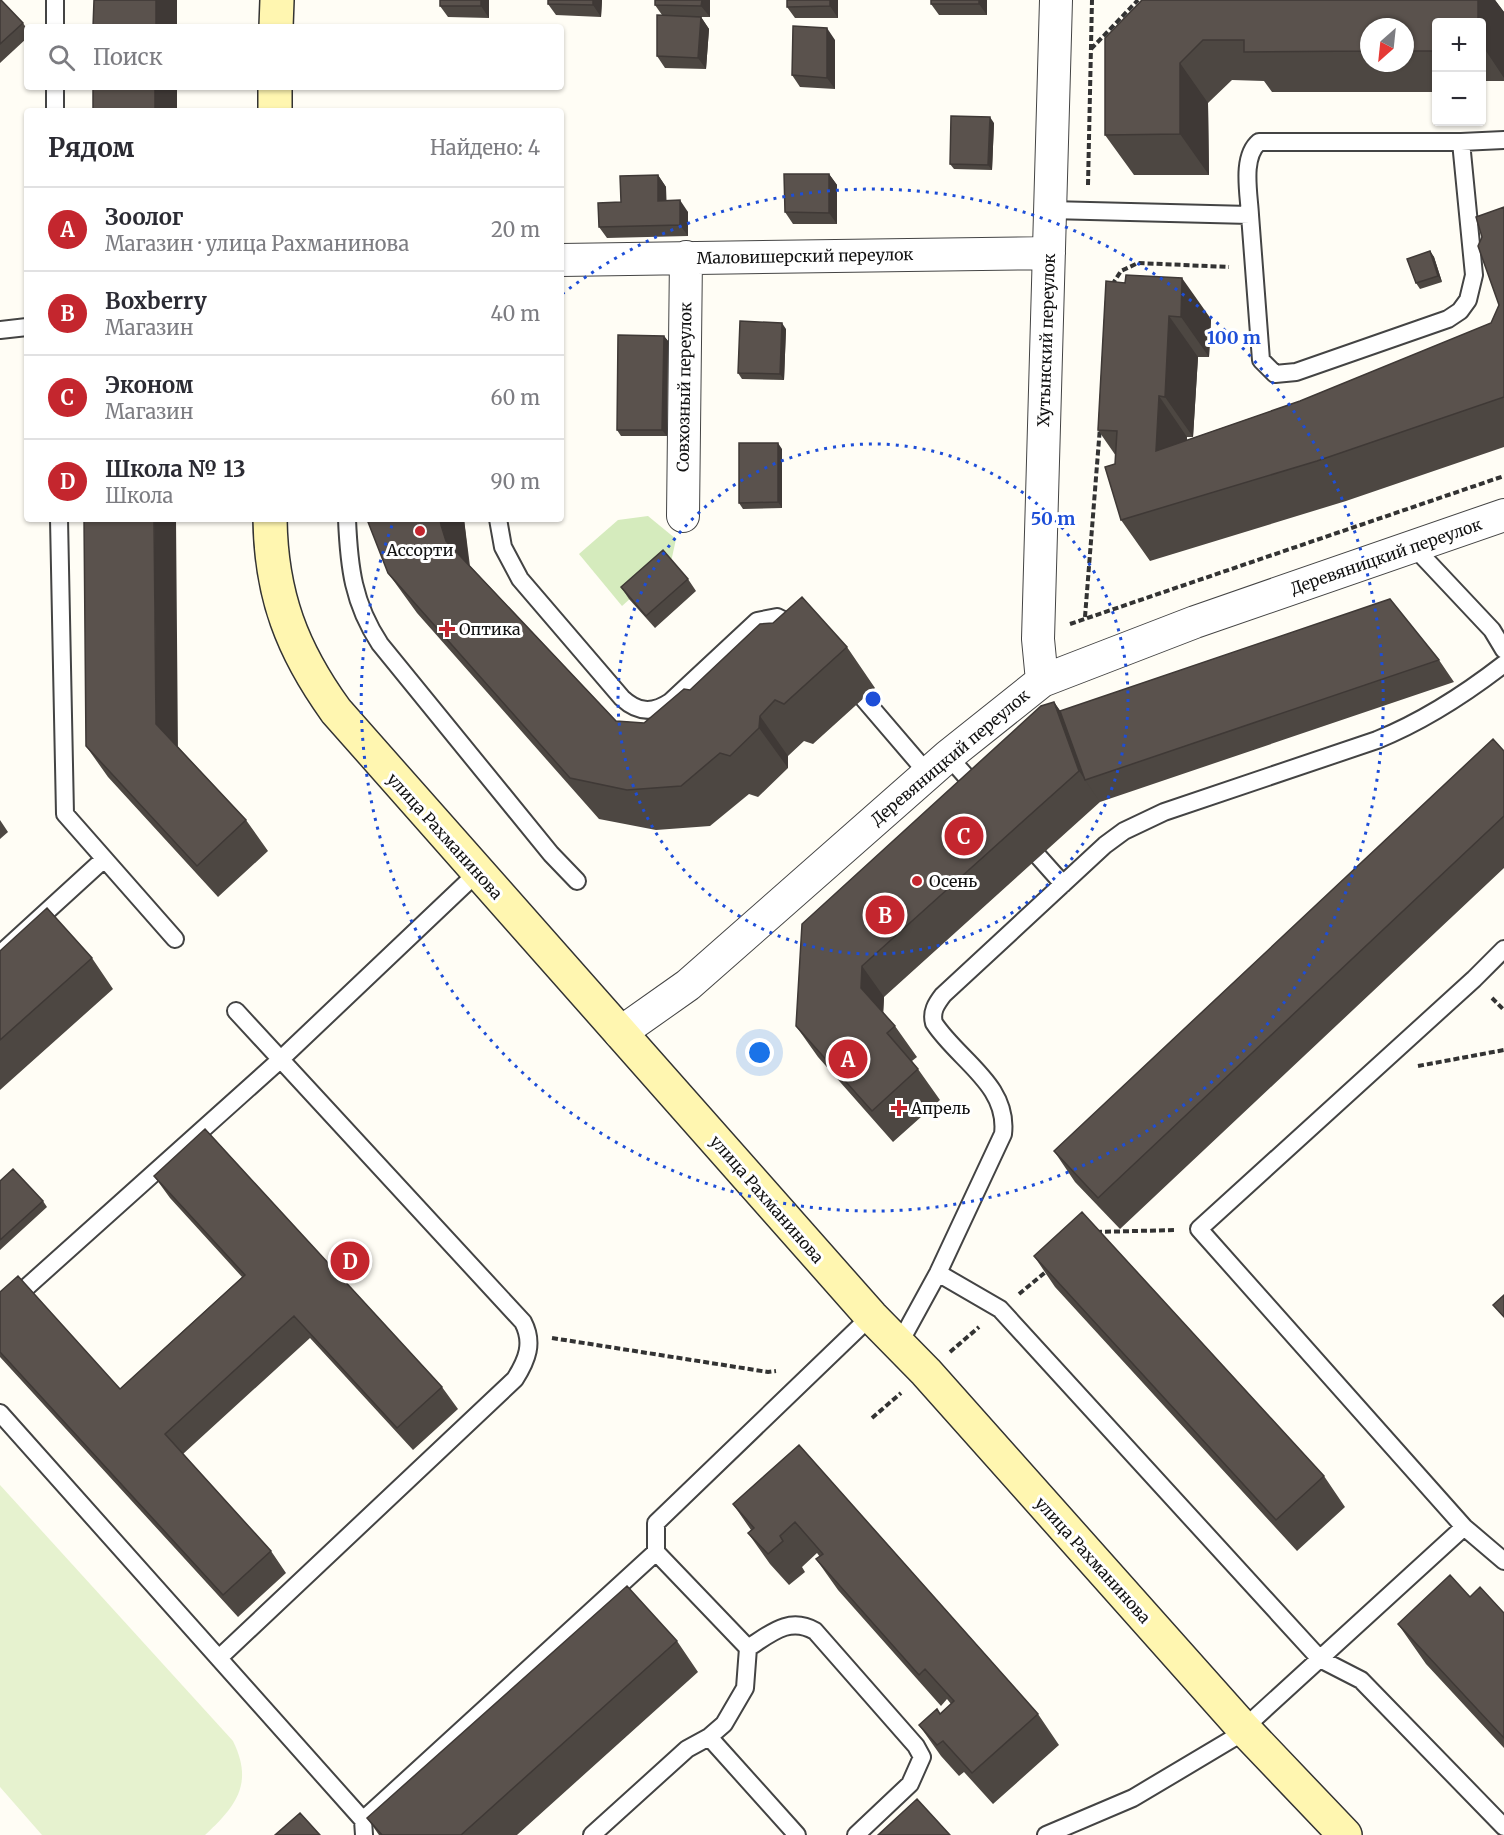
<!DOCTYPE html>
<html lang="ru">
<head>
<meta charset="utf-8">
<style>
  :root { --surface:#fff; --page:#f2f2f3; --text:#2b2b33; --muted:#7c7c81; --line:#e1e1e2; --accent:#c4262e }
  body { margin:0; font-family:Merriweather,serif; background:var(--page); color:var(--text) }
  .controls { position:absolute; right:18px; top:18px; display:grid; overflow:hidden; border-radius:6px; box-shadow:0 2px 4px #0004 }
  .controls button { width:54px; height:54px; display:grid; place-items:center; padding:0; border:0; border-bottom:2px solid var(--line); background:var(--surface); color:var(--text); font:30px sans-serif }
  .compass { position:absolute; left:1360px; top:18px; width:54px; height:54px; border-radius:50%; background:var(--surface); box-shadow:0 2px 4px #0004; rotate:207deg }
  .you { position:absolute; left:760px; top:1053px; width:21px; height:21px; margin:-15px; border:4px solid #fff; border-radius:50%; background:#1a73e8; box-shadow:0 0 0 9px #1a73e833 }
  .badge { display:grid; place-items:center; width:39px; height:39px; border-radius:50%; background:var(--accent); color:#fff; font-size:20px; font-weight:700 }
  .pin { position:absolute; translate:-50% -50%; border:3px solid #fff; box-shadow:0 2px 6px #0006 }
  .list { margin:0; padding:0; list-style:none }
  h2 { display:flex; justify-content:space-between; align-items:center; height:78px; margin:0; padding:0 24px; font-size:26px }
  h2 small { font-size:20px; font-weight:400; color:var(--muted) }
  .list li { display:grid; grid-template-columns:39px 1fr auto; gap:18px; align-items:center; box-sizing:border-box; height:84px; padding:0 24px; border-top:2px solid var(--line) }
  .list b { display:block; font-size:22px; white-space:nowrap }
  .list p { margin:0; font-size:20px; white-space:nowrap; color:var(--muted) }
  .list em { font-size:20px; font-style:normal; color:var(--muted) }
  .icon { flex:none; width:33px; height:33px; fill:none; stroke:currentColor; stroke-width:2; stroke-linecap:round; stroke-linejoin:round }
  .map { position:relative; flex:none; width:1504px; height:1835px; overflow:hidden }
  .search { position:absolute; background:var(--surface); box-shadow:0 2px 4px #0004; left:24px; top:24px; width:540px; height:66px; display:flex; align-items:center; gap:15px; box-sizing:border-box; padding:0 21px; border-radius:6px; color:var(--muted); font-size:22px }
  .panel { position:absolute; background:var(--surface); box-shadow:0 2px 4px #0004; left:24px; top:108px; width:540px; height:414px; border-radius:6px }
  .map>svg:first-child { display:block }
  .green { fill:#d5ebbd }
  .pitch { fill:#e6f2cf }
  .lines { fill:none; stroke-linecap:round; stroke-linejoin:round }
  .lane-casing { stroke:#444; stroke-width:20 }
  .street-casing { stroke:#444; stroke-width:34 }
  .secondary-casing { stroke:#333; stroke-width:36 }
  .path { stroke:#333; stroke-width:4; stroke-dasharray:6 3; stroke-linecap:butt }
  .lane { stroke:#fff; stroke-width:16 }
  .street { stroke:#fff; stroke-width:32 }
  .secondary { stroke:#fff6b0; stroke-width:33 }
  .wall { fill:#4d4742; fill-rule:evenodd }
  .shaded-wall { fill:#3f3936 }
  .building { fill:#5a524d; stroke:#3f3936; stroke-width:1.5 }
  .ring { fill:none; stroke:#1d4ed8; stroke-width:3; stroke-dasharray:3 6 }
  .poi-dot { fill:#c4262e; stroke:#fff; stroke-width:2 }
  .labels { text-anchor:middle; stroke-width:6; stroke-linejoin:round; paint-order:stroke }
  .street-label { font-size:16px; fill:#111; stroke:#fff }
  .poi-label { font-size:16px; fill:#111; stroke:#fff; text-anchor:start }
  .centre { fill:#1d4ed8; stroke:#fff; stroke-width:3 }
  .ring-label { font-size:18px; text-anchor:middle; font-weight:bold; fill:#1d4ed8; stroke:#fff; stroke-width:6; stroke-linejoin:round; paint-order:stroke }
</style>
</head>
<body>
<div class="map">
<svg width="1504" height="1835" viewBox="0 0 1504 1835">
  <rect width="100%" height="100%" fill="#fffdf5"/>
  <path class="green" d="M 648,516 L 676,539 L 671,562 L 622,606 L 579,554 L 618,520 Z"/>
  <path class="pitch" d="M 0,1485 L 233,1741 C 254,1784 236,1806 205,1835 L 42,1835 L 0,1787 Z"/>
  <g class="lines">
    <g class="lane-casing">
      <path id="lane" d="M 55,27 L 55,0
        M 55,111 L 55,87
        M 1050,210 L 1250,215 C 1249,194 1241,157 1259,142 L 1461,142 L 1504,140
        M 1250,215 L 1261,360 L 1275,374 L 1296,372 L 1448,319 L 1460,311 L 1468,300 L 1474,275 L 1461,142
        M 0,330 L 27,327
        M 59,519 L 65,814 L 175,939
        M 347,519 C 349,567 353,603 380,644 L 551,854 L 577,881
        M 498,519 L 503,547 L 520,579 L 622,698 C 637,712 652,714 670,702 L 757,621 L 777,617 L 797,627
        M 1413,546 L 1492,630 L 1504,650
        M 863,698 L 929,775
        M 948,756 L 979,791
        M 1038,856 L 1063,884
        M 1504,949 L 1474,979 L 1199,1229 L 1464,1527 L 1504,1561
        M 0,954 L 103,860
        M 938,1273 L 1000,1309 L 1320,1659 L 1361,1680 L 1504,1827
        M 0,1311 L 281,1059 L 477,873
        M 898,1346 L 938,1273 L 1003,1134 C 1009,1085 958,1060 934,1023 C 931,1012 936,1004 943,995 L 1105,845 L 1124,831 L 1164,812 L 1377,740 C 1424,721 1464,695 1504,664
        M 0,1413 L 363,1820
        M 748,1648 C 770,1634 789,1616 815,1631 L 916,1746 L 922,1757 L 910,1784 L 856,1835
        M 219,1658 L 515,1379 C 527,1360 534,1343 523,1322 L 236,1011
        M 709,1737 L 797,1835
        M 364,1835 L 363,1820 L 656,1552
        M 592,1835 L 687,1749 L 709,1737 L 724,1724 L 745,1688 L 748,1648 L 656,1552 L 656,1523 L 871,1316
        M 1046,1835 L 1133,1798 L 1232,1739 L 1464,1527"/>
    </g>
    <g class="street-casing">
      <path id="street" d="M 561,260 L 1049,253
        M 683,516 L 686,257
        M 1042,681 L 1038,639 L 1056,0
        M 620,1033 L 688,985 L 948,756 L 1042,681 L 1195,622 L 1504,515"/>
    </g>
    <g class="secondary-casing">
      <path id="secondary" d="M 276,27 L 277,0
        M 275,111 L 275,87
        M 270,519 C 271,595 292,650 336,711 L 871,1316 L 926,1372 L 1244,1729 L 1345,1835"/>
    </g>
    <path class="path" d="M 1091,49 L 1138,0
      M 1088,185 L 1092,0
      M 1112,285 L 1121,271 L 1138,263 L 1229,267
      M 1085,617 L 1100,427
      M 1070,624 L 1504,476
      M 1492,998 L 1504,1010
      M 1418,1066 L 1504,1050
      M 1096,1232 L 1175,1230
      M 1019,1294 L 1048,1270
      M 552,1338 L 768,1372 L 776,1371
      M 950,1352 L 979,1327
      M 872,1418 L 901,1393"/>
    <use href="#lane" class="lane"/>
    <use href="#street" class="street"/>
    <use href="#secondary" class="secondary"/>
  </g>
  <path class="wall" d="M 0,0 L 23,23 L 27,29 L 27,38 L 0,63 Z
    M 489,0 L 489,18 L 448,17 L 440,6 Z
    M 548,0 L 602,0 L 601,17 L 556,15 L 548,4 Z
    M 710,0 L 710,17 L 701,17 L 709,29 L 706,69 L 665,68 L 657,56 L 662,15 L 655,5 Z
    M 838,0 L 838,18 L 795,18 L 787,7 Z
    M 931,0 L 987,0 L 987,15 L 939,15 L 931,4 Z
    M 1142,0 L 1495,0 L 1504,12 L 1504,81 L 1482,81 L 1482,22 L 1437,22 L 1437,92 L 1272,92 L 1264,81 L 1232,80 L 1208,103 L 1209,175 L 1134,175 L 1105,135 ZM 1369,27 L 1405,27 L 1405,63 L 1369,63 Z
    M 835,40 L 835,89 L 800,87 L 792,75 Z
    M 994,123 L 992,170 L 954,169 L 950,164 Z
    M 829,174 L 837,185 L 837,224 L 793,224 L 785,212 Z
    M 658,175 L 666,187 L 666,201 L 688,212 L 688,236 L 607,238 L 599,227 L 621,202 Z
    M 1504,207 L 1504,447 L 1346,501 L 1150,561 L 1121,520 L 1115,464 L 1116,456 L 1098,430 L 1106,281 L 1211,319 L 1209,357 L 1198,357 L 1193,437 L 1187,437 L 1187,440 L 1300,401 L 1491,323 L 1499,305 Z
    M 1430,251 L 1434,257 L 1442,282 L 1420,289 L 1416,283 Z
    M 786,329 L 784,380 L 742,379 L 738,373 Z
    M 664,336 L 668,341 L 667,436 L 621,436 L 617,430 Z
    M 782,449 L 782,508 L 743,509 L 739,503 Z
    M 464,519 L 470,566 L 616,721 L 644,723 L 690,690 L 847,647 L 875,688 L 813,744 L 804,741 L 788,756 L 788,768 L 758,797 L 749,794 L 710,826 L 656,830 L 599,819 L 417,613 L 388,573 Z
    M 688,579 L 696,591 L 655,628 L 629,599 L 621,587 Z
    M 1439,660 L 1454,682 L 1100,802 L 884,997 L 883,1012 L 895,1026 L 917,1057 L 912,1061 L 918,1069 L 940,1100 L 893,1142 L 818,1057 L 796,1026 L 1054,702 L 1060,711 Z
    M 86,746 L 178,747 L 246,820 L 268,851 L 218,897 L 108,777 Z
    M 1504,751 L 1504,868 L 1120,1229 L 1075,1182 L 1054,1151 Z
    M 0,820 L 8,832 L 0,839 Z
    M 0,951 L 92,958 L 113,989 L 0,1090 Z
    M 154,1176 L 442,1387 L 458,1409 L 413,1450 L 310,1338 L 183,1454 L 271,1551 L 286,1573 L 238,1617 L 0,1357 L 0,1292 L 120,1389 L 242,1277 L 170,1198 Z
    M 0,1181 L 43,1201 L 47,1207 L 0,1250 Z
    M 1034,1256 L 1324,1476 L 1345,1507 L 1297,1551 L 1055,1287 Z
    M 799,1445 L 1038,1714 L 1059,1745 L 993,1804 L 964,1772 L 959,1776 L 941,1756 L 919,1725 L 940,1714 L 951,1704 L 947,1699 L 941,1706 L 838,1590 L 816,1559 L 820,1557 L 817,1553 L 802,1567 L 805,1572 L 789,1585 L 770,1564 L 748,1533 L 751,1530 L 733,1504 Z
    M 1470,1597 L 1504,1613 L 1504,1748 L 1426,1664 L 1398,1624 Z
    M 677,1641 L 698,1672 L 517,1835 L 379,1835 L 367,1818 Z"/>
  <path class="shaded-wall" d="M 156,0 L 177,0 L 177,27 L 156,27 Z
    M 481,0 L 489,0 L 489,18 L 481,6 Z
    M 593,0 L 602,0 L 601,17 L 593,5 Z
    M 702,0 L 710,0 L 710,17 L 701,6 Z
    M 830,0 L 838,0 L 838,18 L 830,6 Z
    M 979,0 L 987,0 L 987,15 L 979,4 Z
    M 1478,0 L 1495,0 L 1504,12 L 1504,78 L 1482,45 L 1482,22 L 1478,22 Z
    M 701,17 L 709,29 L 706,69 L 698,58 Z
    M 827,28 L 835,40 L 835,89 L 827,78 Z
    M 1180,63 L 1208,103 L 1209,175 L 1180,134 Z
    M 155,87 L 177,87 L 177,111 L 155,111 Z
    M 990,117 L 994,123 L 992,170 L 988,165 Z
    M 829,174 L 837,185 L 837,224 L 829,213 Z
    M 658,175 L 666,187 L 667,213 L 658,201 Z
    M 680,200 L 688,212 L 688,236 L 680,225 Z
    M 1430,251 L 1434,257 L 1442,282 L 1438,276 Z
    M 1182,278 L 1211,319 L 1209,357 L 1181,317 Z
    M 1169,316 L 1198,357 L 1193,437 L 1165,397 Z
    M 782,323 L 786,329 L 784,380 L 780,374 Z
    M 664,336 L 668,341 L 667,436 L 662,430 Z
    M 1159,396 L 1187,437 L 1184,492 L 1156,451 Z
    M 778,443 L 782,449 L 782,508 L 778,502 Z
    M 154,519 L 176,519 L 178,755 L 156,724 Z
    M 440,519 L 464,519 L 469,565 L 446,541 L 441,525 Z
    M 1054,702 L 1076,733 L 1085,780 L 1100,802 L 1079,771 Z
    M 760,716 L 788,756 L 788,768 L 759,728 Z
    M 862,966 L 884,997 L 883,1019 L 861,988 Z"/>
  <path class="building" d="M 0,0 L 1,0 L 23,23 L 0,44 Z
    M 94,0 L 156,0 L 156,27 L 93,27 Z
    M 440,0 L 481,0 L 481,6 L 440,6 Z
    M 548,0 L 593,0 L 593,5 L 548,4 Z
    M 655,0 L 702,0 L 701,6 L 655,5 Z
    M 787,0 L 830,0 L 830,6 L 787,7 Z
    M 931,0 L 979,0 L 979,4 L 931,4 Z
    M 1142,0 L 1478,0 L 1478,22 L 1437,22 L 1436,51 L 1405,51 L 1405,27 L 1369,27 L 1369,51 L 1244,52 L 1244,40 L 1203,40 L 1180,63 L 1180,134 L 1105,135 L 1105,38 Z
    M 657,15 L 701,17 L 698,58 L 657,56 Z
    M 793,26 L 827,28 L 827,78 L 792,75 Z
    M 93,87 L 155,87 L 155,111 L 93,111 Z
    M 951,116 L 990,117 L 988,165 L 950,164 Z
    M 784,174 L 829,174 L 829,213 L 785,212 Z
    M 658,175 L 658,201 L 680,200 L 680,225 L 599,227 L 598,203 L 621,202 L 620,176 Z
    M 1504,207 L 1504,397 L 1317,461 L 1121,520 L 1105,467 L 1115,464 L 1117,431 L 1098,430 L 1106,281 L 1125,283 L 1126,275 L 1182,278 L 1181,317 L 1169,316 L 1165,397 L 1159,396 L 1156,451 L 1300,401 L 1491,323 L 1499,305 L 1478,246 L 1482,237 L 1476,217 Z
    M 1430,251 L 1438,276 L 1416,283 L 1407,259 Z
    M 740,321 L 782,323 L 780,374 L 738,373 Z
    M 618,335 L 664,336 L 662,430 L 617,430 Z
    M 739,443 L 778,443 L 778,502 L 739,503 Z
    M 84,519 L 154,519 L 156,724 L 246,820 L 197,866 L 86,746 Z
    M 376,519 L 440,519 L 441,525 L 446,541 L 616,721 L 644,723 L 684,689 L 690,690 L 760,624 L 773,623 L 802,597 L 847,647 L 784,704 L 775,700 L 760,716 L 759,728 L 730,756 L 720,753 L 681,786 L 627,790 L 570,778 L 388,573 L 368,522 Z
    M 663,550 L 688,579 L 646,616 L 621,587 Z
    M 1390,599 L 1439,660 L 1085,780 L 1060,711 Z
    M 1054,702 L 1079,771 L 862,966 L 861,988 L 895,1026 L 887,1033 L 918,1069 L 872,1111 L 796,1026 L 802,924 L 1041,706 Z
    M 1493,739 L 1504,751 L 1504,816 L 1098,1198 L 1054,1151 Z
    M 47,908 L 92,958 L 0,1040 L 0,951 Z
    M 205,1129 L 442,1387 L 397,1428 L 294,1316 L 165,1434 L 271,1551 L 223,1595 L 0,1352 L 0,1292 L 18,1276 L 120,1389 L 245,1275 L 154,1176 Z
    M 13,1169 L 43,1201 L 0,1240 L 0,1181 Z
    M 1082,1212 L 1324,1476 L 1276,1520 L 1034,1256 Z
    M 1504,1295 L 1504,1317 L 1493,1305 Z
    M 799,1445 L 1038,1714 L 972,1773 L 943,1741 L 937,1745 L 919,1725 L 937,1709 L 940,1714 L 954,1701 L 925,1669 L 919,1675 L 816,1559 L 823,1554 L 795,1522 L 780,1536 L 783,1541 L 768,1554 L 748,1533 L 754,1528 L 733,1504 Z
    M 1450,1575 L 1470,1597 L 1480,1587 L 1504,1613 L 1504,1738 L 1398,1624 Z
    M 627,1586 L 677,1641 L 461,1835 L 382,1835 L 367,1818 Z
    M 917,1799 L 950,1835 L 878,1835 Z
    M 300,1813 L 320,1835 L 275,1835 Z"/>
  <g class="ring">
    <circle cx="873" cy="699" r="255"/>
    <path d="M562 294A511 511 0 1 1 394 520"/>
  </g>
  <g class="poi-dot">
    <circle cx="420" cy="531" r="6"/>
    <path d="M444 620h6v6h6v6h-6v6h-6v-6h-6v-6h6z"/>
    <circle cx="917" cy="881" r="6"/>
    <path d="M896 1099h6v6h6v6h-6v6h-6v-6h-6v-6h6z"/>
  </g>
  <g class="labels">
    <g class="street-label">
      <text transform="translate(805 256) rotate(-1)" y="6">Маловишерский переулок</text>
      <text transform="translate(1046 340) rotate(-88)" y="6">Хутынский переулок</text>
      <text transform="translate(684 387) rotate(-89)" y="6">Совхозный переулок</text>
      <text transform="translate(1386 556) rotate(-19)" y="6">Деревяницкий переулок</text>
      <text transform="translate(950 757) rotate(-40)" y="6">Деревяницкий переулок</text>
      <text transform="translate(445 836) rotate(48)" y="6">улица Рахманинова</text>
      <text transform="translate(767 1199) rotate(49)" y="6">улица Рахманинова</text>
      <text transform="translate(1093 1560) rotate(48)" y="6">улица Рахманинова</text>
    </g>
    <g class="poi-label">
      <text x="420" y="556" text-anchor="middle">Ассорти</text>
      <text x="459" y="635">Оптика</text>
      <text x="929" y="887">Осень</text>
      <text x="911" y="1114">Апрель</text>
    </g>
  </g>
  <circle cx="873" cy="699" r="9" class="centre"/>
  <g class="ring-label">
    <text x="1234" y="344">100 m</text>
    <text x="1053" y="525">50 m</text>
  </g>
</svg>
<div class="controls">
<button>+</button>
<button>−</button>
</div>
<svg class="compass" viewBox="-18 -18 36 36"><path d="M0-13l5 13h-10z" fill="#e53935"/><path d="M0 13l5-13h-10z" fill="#7c7c81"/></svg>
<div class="you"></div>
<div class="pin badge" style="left:848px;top:1059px">A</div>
<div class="pin badge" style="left:885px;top:915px">B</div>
<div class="pin badge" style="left:964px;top:836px">C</div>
<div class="pin badge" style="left:350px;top:1261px">D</div>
<div class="search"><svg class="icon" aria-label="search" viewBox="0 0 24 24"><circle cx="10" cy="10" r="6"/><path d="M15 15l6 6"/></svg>Поиск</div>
<section class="panel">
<h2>Рядом<small>Найдено: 4</small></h2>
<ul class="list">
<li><span class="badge">A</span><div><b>Зоолог</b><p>Магазин · улица Рахманинова</p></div><em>20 m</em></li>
<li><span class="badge">B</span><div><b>Boxberry</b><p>Магазин</p></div><em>40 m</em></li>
<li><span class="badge">C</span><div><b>Эконом</b><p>Магазин</p></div><em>60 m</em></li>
<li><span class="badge">D</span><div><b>Школа № 13</b><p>Школа</p></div><em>90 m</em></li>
</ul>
</section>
</div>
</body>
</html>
